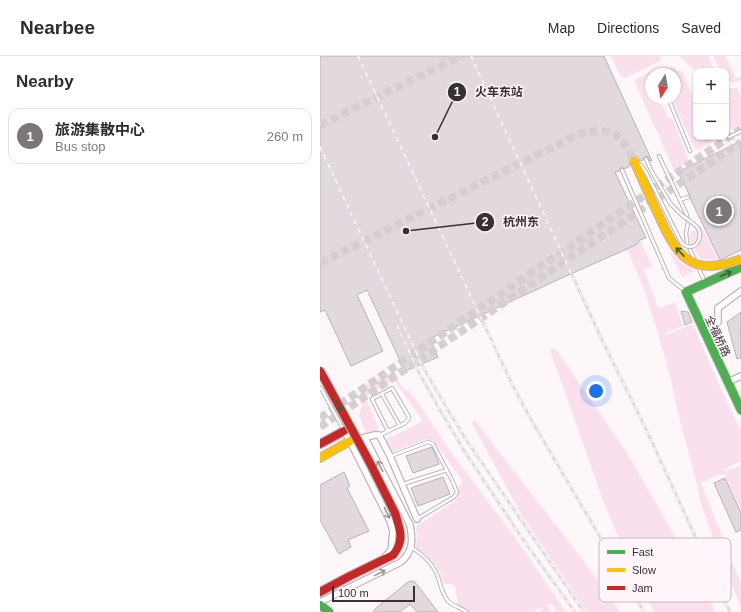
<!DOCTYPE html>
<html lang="en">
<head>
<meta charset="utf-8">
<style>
  :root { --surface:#fff; --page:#f7f7f7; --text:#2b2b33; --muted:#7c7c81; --line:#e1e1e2; --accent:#7d7679 }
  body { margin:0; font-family:Helvetica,"Noto Sans SC",sans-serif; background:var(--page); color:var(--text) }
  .controls { position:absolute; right:12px; top:12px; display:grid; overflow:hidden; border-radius:8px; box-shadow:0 1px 3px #0004 }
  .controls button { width:36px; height:36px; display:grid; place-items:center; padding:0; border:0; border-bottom:1px solid var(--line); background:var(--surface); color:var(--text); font:20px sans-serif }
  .compass { position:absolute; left:325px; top:12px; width:36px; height:36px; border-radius:50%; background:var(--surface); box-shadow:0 1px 3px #0004; rotate:191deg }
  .scale { position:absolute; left:12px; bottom:10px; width:83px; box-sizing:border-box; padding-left:4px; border:2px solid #383034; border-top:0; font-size:11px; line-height:14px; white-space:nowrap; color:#383034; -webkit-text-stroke:3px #fff5fa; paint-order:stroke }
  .you { position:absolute; left:276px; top:335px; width:14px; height:14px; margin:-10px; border:3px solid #fff; border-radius:50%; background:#1a73e8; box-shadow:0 0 0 6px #1a73e833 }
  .badge { display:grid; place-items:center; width:26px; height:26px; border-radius:50%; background:var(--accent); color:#fff; font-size:13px; font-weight:700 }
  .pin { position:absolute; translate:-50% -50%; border:2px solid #fff; box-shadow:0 1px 4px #0006 }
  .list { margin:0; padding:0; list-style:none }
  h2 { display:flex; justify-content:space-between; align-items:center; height:52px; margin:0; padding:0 16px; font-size:17px }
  h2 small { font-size:13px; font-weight:400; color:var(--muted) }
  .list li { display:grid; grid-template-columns:26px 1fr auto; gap:12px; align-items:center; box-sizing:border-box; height:56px; margin:0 8px 8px; padding:0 8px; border:1px solid var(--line); border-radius:12px }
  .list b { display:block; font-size:15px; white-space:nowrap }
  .list p { margin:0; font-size:13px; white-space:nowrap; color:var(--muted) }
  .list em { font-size:13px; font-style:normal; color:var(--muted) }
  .map { position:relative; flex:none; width:421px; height:556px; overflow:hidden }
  header { display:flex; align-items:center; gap:24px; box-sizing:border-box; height:56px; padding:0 20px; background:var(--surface); border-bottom:1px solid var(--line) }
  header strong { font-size:19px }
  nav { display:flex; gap:22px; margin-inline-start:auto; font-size:14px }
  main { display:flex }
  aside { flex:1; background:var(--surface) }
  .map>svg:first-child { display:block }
  .green { fill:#fadfed }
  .building { fill:#e1d9dd; stroke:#b9b2b5 }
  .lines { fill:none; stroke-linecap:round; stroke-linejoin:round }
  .secondary-tunnel { stroke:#d6cfd2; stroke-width:8; stroke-dasharray:8 4; stroke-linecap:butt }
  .primary-tunnel { stroke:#d6cfd2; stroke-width:8; stroke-dasharray:8 4; stroke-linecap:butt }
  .lane-casing { stroke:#bcb6b9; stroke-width:4.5 }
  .street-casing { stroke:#bcb6b9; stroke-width:8 }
  .fast-casing { stroke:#bcb6b9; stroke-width:10 }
  .slow-casing { stroke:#bcb6b9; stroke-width:10 }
  .jam-casing { stroke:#bcb6b9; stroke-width:10 }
  .lane { stroke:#fffefe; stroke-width:2.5 }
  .street { stroke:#fffefe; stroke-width:5.5 }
  .fast { stroke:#4caf50; stroke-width:8 }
  .slow { stroke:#ffc107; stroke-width:8 }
  .jam { stroke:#c62828; stroke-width:8 }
  .rail-casing { stroke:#dedbdc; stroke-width:3 }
  .rail { stroke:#fff5fa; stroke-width:1.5; stroke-dasharray:4.5; stroke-linecap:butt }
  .lane-bridge-casing { stroke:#bcb6b9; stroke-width:4.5; stroke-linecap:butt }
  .slow-bridge-casing { stroke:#bcb6b9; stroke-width:10; stroke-linecap:butt }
  .jam-bridge-casing { stroke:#bcb6b9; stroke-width:10; stroke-linecap:butt }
  .lane-bridge { stroke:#fffefe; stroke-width:2.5 }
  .slow-bridge { stroke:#ffc107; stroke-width:8 }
  .jam-bridge { stroke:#c62828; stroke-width:8 }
  .oneway { stroke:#3f5c3e }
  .oneway2 { stroke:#9c9799 }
  .labels { text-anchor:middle; stroke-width:3; stroke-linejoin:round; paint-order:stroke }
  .street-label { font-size:11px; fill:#383034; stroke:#fff5fa }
  .key { fill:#fff5fa; stroke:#c3babf; stroke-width:1 }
  .key-label { font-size:11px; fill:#383034 }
  .leader { fill:none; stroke:#383034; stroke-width:1.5 }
  .callout-dot { fill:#383034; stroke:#fff5fa; stroke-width:1.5 }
  .mark-label { font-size:12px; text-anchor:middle; font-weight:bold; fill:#fff }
  .callout-label { font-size:12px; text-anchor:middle; font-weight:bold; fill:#383034; stroke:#fff5fa; stroke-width:3; stroke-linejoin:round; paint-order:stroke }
</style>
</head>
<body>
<header>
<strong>Nearbee</strong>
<nav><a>Map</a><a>Directions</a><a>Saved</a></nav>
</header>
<main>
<aside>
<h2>Nearby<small></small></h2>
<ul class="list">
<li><span class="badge">1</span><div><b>旅游集散中心</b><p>Bus stop</p></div><em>260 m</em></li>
</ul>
</aside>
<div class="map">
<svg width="421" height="556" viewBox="0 0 421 556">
  <rect width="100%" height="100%" fill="#fdf7fa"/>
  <path class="green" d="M 291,0 L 340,0 L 341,3 L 340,5 L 305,22 L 301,21 Z
    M 359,0 L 388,0 L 395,15 L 376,15 Z
    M 393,0 L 405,0 L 416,22 L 421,20 L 421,24 L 414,26 L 406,25 L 406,15 L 400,15 Z
    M 340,11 L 342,16 L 347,15 L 352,11 L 362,16 L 376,46 L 376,81 L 392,81 L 393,86 L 391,87 L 378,93 L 373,89 L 351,42 L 355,42 L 355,18 L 331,18 L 331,42 L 338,42 L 348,61 L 352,62 L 369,105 L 354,114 L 314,24 Z
    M 406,32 L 417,32 L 421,41 L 421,69 L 406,77 Z
    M 381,170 L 398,204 L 396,204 L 380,203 L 370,185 L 369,182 L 370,177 Z
    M 320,184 L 332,210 L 324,214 L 338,252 L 355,247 L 363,270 L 346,277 L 346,279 L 373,268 L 379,283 L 401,333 L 421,375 L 421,405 L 405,413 L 404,416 L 421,409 L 421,454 L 404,417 L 395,420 L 381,427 L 421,528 L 421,551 L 398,496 L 380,445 L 377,428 L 361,369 L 350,320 L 339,281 L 324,233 L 307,193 L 317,188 Z
    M 348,193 C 357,204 362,209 376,214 L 362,221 Z
    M 235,292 L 305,394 L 337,449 L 386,536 L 395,556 L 334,556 L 294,471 L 284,447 L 230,294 Z
    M 72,316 L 85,335 L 88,334 L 97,345 L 130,395 L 196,483 L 246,556 L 237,556 L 232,548 L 227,550 L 231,556 L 219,556 L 224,552 L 217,553 L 214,556 L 151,556 L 136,547 L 138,545 L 136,538 L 136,532 L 132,528 L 127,528 L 122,526 C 122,512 108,499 96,492 L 97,477 L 95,471 L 135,445 L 139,438 L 139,430 L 143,426 L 114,385 L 111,384 L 107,383 L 72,396 L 65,384 L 101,366 L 102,364 L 74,324 L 45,341 L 59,374 L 47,379 L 39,360 L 43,344 L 38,333 Z
    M 155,364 C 203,429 255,490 300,556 L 267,556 L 202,460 L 152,367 Z"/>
  <path class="building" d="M 0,0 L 284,0 L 332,105 L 329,104 L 328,101 L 326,100 L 324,102 L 323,104 L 320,105 L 317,100 L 312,100 L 310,102 L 309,104 L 310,110 L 304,113 L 301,111 L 299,115 L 295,116 L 326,182 L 320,184 L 317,188 L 307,193 L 246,220 L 109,283 L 118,301 L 85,315 L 47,234 L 37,239 L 63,295 L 31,310 L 5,254 L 0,256 Z
    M 421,85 L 421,194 L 400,204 L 370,142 L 370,140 L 358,116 Z
    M 361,255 L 368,256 L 372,266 L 365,269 Z
    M 421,256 L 421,275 L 420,276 L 421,280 L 421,302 L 417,303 L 407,266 Z
    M 112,391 L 119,408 L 93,417 L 86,400 Z
    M 24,416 L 30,430 L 27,432 L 49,475 L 28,484 L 31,491 L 19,498 L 0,464 L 0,429 Z
    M 123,421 L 130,438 L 98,450 L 91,432 Z
    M 405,422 L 421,457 L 421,474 L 416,476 L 394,427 Z
    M 92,525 L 95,526 L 118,556 L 97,556 L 90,548 L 80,556 L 53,556 L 56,552 L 88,526 Z"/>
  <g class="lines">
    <path class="secondary-tunnel" d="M 0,69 L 141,0
      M 0,207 L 259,78 C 292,71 300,75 314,105"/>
    <path class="primary-tunnel" d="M 0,362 L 421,73
      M 0,371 L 421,86"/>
    <g class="lane-casing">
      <path id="lane" d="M 347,42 L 349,44 L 370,95
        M 409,81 L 421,75
        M 339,100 L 367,159 L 368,167 L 366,177 L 367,187 L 375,204
        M 326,103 L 331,114 L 350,147
        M 302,114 L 349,222 L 365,235
        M 360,144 L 368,141
        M 378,211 L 385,226
        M 0,332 L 2,334 L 23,373
        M 62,338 L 80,370
        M 60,379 L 85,367 L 88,364 L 89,361 L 72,332 L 52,343 L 68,375
        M 71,400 L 108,386 L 113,388 L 132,424 L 137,436 L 134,441 L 97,463
        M 83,428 L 127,414
        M 91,491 C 103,499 113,507 118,521 C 121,530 122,538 128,545 C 133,550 141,552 147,556"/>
    </g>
    <g class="street-casing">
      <path id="street" d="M 385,277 L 398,266 L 398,252 L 421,235
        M 408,326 L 421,320
        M 24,375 L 30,385 L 70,465 L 73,476 L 71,494 L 65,501
        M 42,382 L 55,379 L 59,379 L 70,400 L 97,463
        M 0,546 L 81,506 C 93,495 93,485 90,469 L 45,382"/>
    </g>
    <g class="fast-casing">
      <path id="fast" d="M 421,211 L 366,236 L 421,354
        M 0,549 L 9,556"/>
    </g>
    <g class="slow-casing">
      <path id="slow" d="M 0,402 L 30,385"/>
    </g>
    <g class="jam-casing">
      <path id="jam" d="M 0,388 L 24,375
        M 0,536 L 30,520 L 73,499 C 85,484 80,474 75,457"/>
    </g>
    <use href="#lane" class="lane"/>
    <use href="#street" class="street"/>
    <use href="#fast" class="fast"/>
    <use href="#slow" class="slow"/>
    <use href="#jam" class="jam"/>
    <g class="rail-casing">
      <path id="rail" d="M 38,0 L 192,328 L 209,360 L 324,556
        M 151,0 L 282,284 L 325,371 L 410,556
        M 0,91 L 103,311 L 125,349 L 145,382 L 264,556
        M 77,269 L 97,313 L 117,349 L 143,393 L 202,482 L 255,556"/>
    </g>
    <use href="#rail" class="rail"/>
    <g class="lane-bridge-casing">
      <path id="lane-bridge" d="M 318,107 L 322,110 L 327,118 L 361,186 C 362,187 364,189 366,190 C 377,194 383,181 378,172 C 374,167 368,164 363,160 C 358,156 354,151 350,147"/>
    </g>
    <g class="slow-bridge-casing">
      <path id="slow-bridge" d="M 314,105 C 322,123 330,141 338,158 C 357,200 371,223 421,203"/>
    </g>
    <g class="jam-bridge-casing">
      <path id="jam-bridge" d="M 0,315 L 49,405 L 75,457"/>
    </g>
    <use href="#lane-bridge" class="lane-bridge"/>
    <use href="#slow-bridge" class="slow-bridge"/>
    <use href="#jam-bridge" class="jam-bridge"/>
  </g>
  <defs><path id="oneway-shaft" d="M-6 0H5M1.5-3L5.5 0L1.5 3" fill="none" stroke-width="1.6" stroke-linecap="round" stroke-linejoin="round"/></defs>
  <g class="oneway">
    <use href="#oneway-shaft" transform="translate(360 196) rotate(-133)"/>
    <use href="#oneway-shaft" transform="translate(406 218) rotate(-23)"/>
    <use href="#oneway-shaft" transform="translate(19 350) rotate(62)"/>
  </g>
  <g class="oneway2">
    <use href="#oneway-shaft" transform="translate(60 410) rotate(-117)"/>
    <use href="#oneway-shaft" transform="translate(67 457) rotate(65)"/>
    <use href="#oneway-shaft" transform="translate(60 517) rotate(-26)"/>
  </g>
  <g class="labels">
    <g class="street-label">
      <text transform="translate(398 280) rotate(65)" y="4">全福桥路</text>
    </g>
  </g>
  <rect x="279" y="482" width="132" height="64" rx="6" class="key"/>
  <rect x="287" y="494" width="18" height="4" fill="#4caf50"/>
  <rect x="287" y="512" width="18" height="4" fill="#ffc107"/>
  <rect x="287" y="530" width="18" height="4" fill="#c62828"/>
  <g class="key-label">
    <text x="312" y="500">Fast</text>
    <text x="312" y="518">Slow</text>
    <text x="312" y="536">Jam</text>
  </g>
  <path class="leader" d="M115 81L137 36M86 175L165 166"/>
  <g class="callout-dot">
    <circle cx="115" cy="81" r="4"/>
    <circle cx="86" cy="175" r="4"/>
    <circle cx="137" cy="36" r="10"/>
    <circle cx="165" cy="166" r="10"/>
  </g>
  <g class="mark-label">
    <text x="137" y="40">1</text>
    <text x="165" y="170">2</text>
  </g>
  <g class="callout-label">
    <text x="179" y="40">火车东站</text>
    <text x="201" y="170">杭州东</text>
  </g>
</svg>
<div class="controls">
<button>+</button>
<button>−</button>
</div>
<svg class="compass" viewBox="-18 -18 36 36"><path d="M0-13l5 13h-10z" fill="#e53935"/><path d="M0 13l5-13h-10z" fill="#7c7c81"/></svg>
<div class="scale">100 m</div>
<div class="you"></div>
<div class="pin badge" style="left:399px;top:155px">1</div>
</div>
</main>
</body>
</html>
